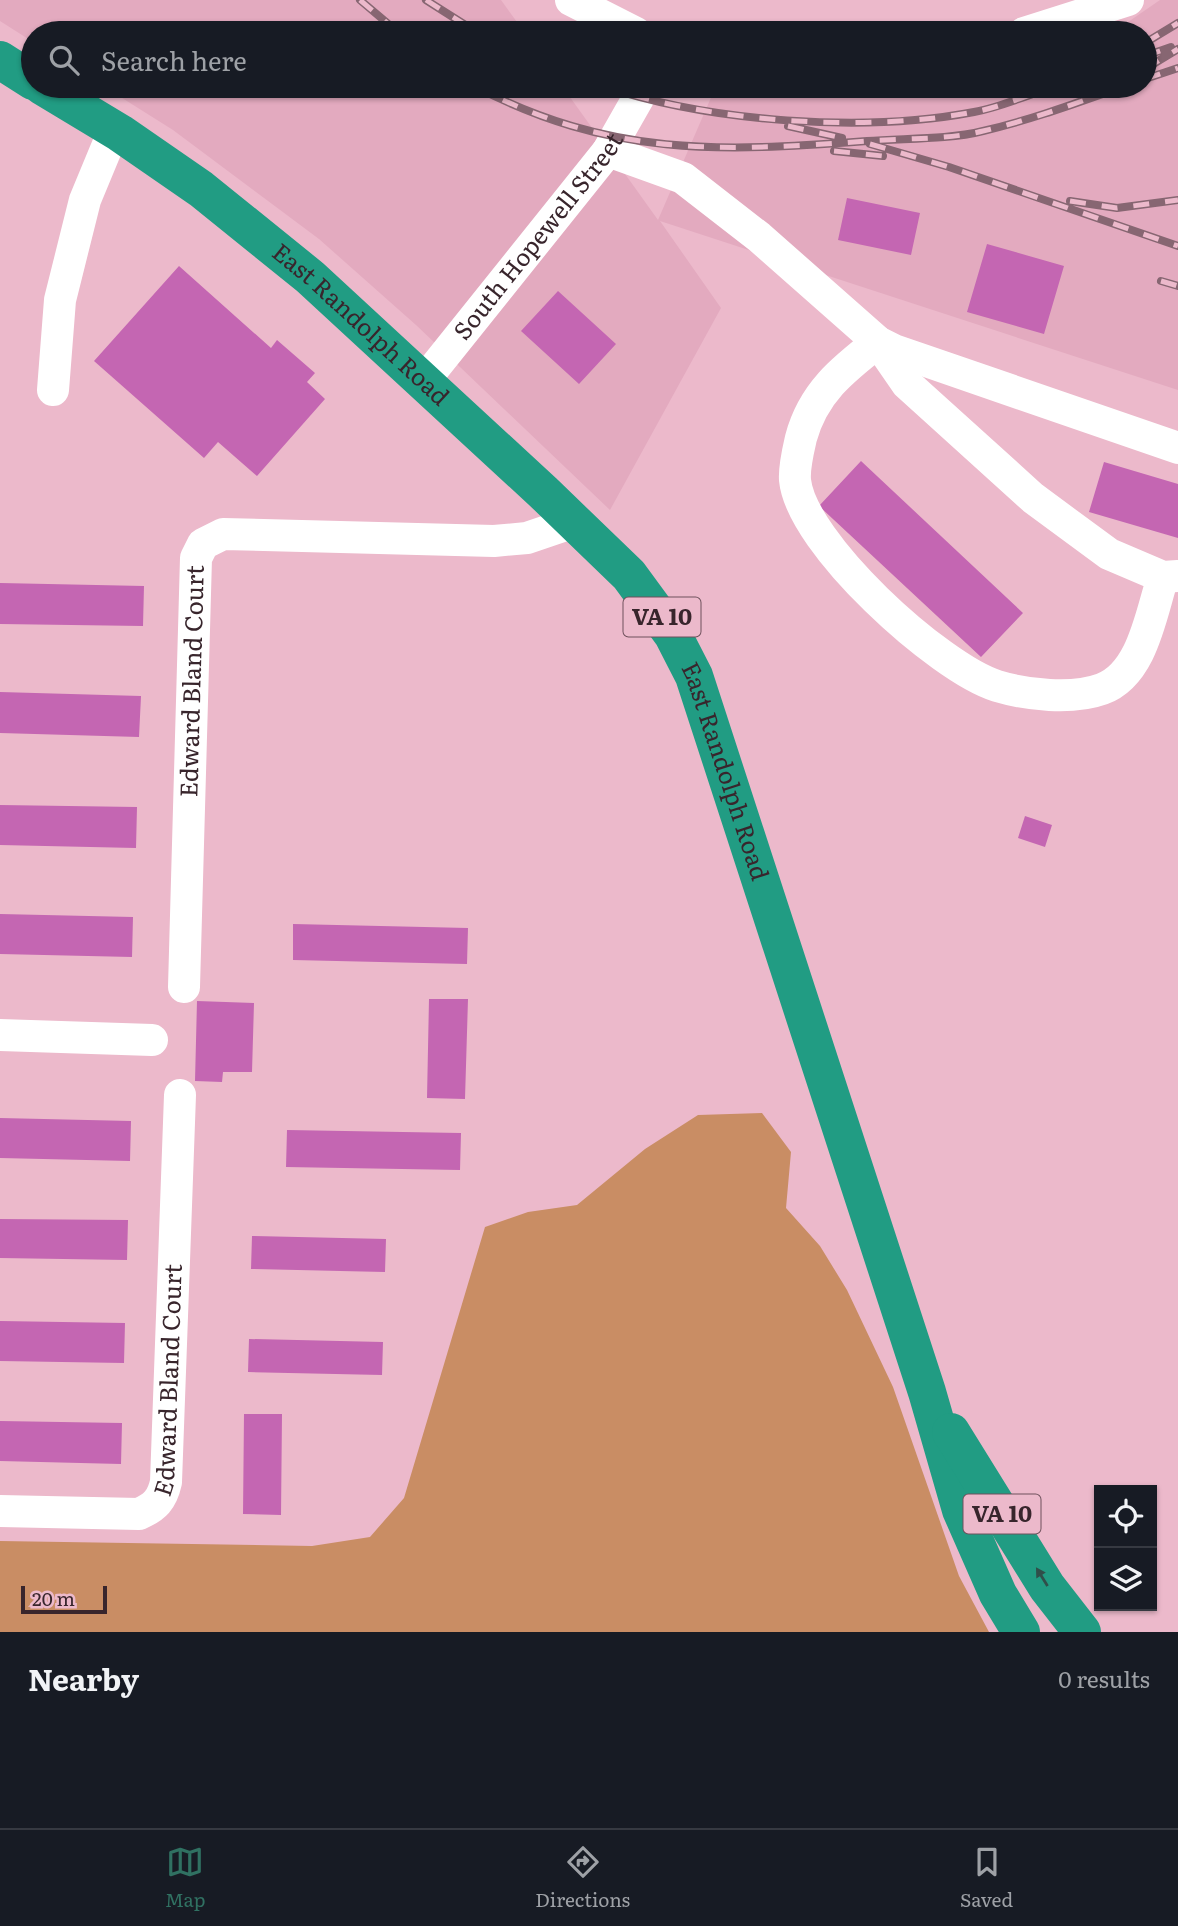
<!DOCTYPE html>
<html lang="en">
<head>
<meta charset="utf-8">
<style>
  :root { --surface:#171b24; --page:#20242c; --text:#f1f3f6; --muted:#9ea1a6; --line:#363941; --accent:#307162 }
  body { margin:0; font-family:Literata,serif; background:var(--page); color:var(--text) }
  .controls { position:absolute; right:21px; bottom:21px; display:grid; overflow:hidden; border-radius:0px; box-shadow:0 2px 5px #0004 }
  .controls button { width:63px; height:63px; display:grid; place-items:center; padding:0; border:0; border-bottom:2px solid var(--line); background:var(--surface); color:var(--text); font:35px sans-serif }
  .scale { position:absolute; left:21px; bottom:18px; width:86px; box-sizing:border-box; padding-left:7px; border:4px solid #38252c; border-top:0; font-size:19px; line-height:24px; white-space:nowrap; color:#38252c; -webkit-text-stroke:5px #ecb9cb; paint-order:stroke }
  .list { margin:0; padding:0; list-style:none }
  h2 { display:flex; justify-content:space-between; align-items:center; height:91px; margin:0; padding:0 28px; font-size:30px }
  h2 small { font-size:23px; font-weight:400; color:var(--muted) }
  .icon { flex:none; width:38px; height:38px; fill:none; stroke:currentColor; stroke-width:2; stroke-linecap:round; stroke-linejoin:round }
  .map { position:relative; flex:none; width:1178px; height:1632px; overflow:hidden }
  .search { position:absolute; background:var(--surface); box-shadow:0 2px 5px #0004; left:21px; right:21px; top:21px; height:77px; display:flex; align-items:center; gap:18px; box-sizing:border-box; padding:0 24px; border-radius:38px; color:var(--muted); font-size:26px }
  .sheet { height:196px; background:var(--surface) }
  nav { display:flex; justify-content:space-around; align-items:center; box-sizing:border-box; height:98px; border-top:2px solid var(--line); background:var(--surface); font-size:19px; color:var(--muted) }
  nav a { display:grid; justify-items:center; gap:4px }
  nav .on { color:var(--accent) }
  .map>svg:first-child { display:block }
  .built { fill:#e3aabf }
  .green { fill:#c98d64 }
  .building { fill:#c466b2 }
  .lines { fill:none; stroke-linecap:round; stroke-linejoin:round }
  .minor { stroke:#fff; stroke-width:32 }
  .highway { stroke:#219c83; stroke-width:38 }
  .rail-casing { stroke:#876672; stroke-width:8 }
  .rail { stroke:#ecb9cb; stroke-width:5; stroke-dasharray:16; stroke-linecap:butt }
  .oneway { fill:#304f4a }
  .labels { text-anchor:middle; stroke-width:6; stroke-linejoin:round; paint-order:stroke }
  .shield { fill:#ecb9cb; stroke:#6e515c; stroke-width:2 }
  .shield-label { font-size:23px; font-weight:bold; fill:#38252c }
  .street-label { font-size:24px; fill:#38252c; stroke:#ecb9cb }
</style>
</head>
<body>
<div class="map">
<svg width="1178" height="1632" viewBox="0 0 1178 1632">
  <rect width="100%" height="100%" fill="#ecb9cb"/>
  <path class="built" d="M 0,0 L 501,0 L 525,33 L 33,33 L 33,42 L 0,21 Z
    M 1160,0 L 1178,0 L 1178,390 L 660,221 L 721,308 L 610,510 L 416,325 L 319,239 L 173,130 L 103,86 L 562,86 L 658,220 L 716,86 L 1145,86 L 1145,33 L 1112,33 Z"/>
  <path class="green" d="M 762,1113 L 791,1152 L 786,1208 L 820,1246 L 847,1290 L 893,1387 L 959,1576 L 989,1632 L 0,1632 L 0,1541 L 312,1546 L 370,1537 L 404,1498 L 485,1227 L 528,1212 L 577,1205 L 645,1149 L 698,1115 Z"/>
  <path class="building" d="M 847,198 L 920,213 L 911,255 L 838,240 Z
    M 987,244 L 1064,266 L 1044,334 L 967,312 Z
    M 179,266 L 271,348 L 277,340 L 315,373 L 307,382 L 325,399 L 257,476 L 218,442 L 204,458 L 94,361 Z
    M 558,291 L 616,344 L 579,384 L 521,331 Z
    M 861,461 L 1023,613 L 981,657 L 819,506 Z
    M 1104,462 L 1178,484 L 1178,538 L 1089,512 Z
    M 0,583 L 144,586 L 143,626 L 0,624 Z
    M 0,692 L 141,696 L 139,737 L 0,733 Z
    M 0,805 L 137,807 L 136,848 L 0,845 Z
    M 1025,816 L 1052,825 L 1045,847 L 1018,838 Z
    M 0,914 L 133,917 L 132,957 L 0,954 Z
    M 293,924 L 468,928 L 467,964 L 293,960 Z
    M 429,999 L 468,999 L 465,1099 L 427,1098 Z
    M 197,1001 L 254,1003 L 252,1072 L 223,1072 L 222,1082 L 195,1081 Z
    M 0,1118 L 131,1121 L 130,1161 L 0,1158 Z
    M 287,1130 L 461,1133 L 460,1170 L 286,1167 Z
    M 0,1219 L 128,1220 L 127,1260 L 0,1258 Z
    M 252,1236 L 386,1239 L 385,1272 L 251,1269 Z
    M 0,1321 L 125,1323 L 124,1363 L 0,1361 Z
    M 249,1339 L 383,1342 L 382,1375 L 248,1372 Z
    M 244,1414 L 282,1414 L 281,1515 L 243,1514 Z
    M 0,1421 L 122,1423 L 121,1464 L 0,1461 Z"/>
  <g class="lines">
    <g class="minor">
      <path d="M 571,0 L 636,33"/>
      <path d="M 1024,33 L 1128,0"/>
      <path d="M 608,151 L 683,178 L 759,237 L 878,342 L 894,350 L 1178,448"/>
      <path id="s1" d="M 423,382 L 608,151 L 645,86"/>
      <path d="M 53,390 L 60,300 L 85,200 L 114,130"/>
      <path d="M 1163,577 L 1109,554 L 1033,498 L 907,384 L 878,342 C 842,370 813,393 801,438 C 798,451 794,467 795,480 C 801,543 939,668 997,686 C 1027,695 1072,700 1102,689 C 1143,674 1151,613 1163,577 L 1178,576"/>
      <path id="s2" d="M 184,987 L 196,558 L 203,544 L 223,534 L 494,541 L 527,538 L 574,522"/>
      <path d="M 0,1035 L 152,1040"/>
      <path id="s3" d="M 0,1511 L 139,1514 C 155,1507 162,1500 166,1482 L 180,1095"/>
    </g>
    <g class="highway">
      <path d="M 0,60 L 33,81"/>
      <path id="s4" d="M 42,86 L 120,133 L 201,189 L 310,277 L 543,492 L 629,575 L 673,635 L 694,676 L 927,1392 L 961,1510 L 998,1594 L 1021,1632"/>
      <path d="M 951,1432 L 1047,1587 L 1082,1632"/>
    </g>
    <g class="rail-casing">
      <path id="rail" d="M 360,0 L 399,33
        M 426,0 L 478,33
        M 1145,43 L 1178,23
        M 1145,56 L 1171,47
        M 1145,69 L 1178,49
        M 1145,79 L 1178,68
        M 474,86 C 611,157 718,152 867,141 C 905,138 947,140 983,131 C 1031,120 1079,102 1125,86
        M 603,86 C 709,122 864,133 974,112 C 1001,107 1028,95 1055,86
        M 788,126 L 842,138
        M 870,144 L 949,167 L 1178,246
        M 834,151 L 883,156
        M 1070,201 L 1117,208 L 1178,200
        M 1161,281 L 1178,286"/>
    </g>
    <use href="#rail" class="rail"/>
  </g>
  <defs><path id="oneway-solid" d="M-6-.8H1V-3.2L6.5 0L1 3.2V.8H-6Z" transform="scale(1.75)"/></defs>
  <use class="oneway" href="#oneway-solid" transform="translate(1042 1577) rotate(-122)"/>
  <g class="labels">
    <g class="shield">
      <rect x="623.5" y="597.5" width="77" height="39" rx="5"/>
      <rect x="963.5" y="1494.5" width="77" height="39" rx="5"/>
    </g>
    <g class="shield-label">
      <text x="662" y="625">VA 10</text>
      <text x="1002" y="1522">VA 10</text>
    </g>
    <g class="street-label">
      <text dy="8" stroke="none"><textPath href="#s1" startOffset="186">South Hopewell Street</textPath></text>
      <text dy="8" stroke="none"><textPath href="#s4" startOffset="399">East Randolph Road</textPath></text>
      <text dy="8" stroke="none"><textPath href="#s2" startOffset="306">Edward Bland Court</textPath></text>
      <text dy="8" stroke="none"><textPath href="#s4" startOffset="987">East Randolph Road</textPath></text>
      <text dy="8" stroke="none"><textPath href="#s3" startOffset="285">Edward Bland Court</textPath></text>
    </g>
  </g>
</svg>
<div class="controls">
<button><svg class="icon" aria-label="locate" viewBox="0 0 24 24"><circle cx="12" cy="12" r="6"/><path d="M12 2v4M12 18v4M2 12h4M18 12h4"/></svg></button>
<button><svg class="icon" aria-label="layers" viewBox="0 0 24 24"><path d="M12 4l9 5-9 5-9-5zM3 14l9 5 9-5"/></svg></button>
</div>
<div class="scale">20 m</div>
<div class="search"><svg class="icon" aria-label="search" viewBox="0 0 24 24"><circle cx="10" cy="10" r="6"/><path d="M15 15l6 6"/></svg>Search here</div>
</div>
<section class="sheet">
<h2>Nearby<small>0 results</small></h2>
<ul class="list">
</ul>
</section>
<nav>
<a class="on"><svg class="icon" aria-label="map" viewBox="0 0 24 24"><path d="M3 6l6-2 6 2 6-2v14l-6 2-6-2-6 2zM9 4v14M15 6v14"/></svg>Map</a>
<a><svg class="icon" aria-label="directions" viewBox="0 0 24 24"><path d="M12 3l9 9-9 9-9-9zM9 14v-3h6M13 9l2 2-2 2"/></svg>Directions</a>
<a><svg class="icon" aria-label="saved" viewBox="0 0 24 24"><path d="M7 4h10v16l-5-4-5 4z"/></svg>Saved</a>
</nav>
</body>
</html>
